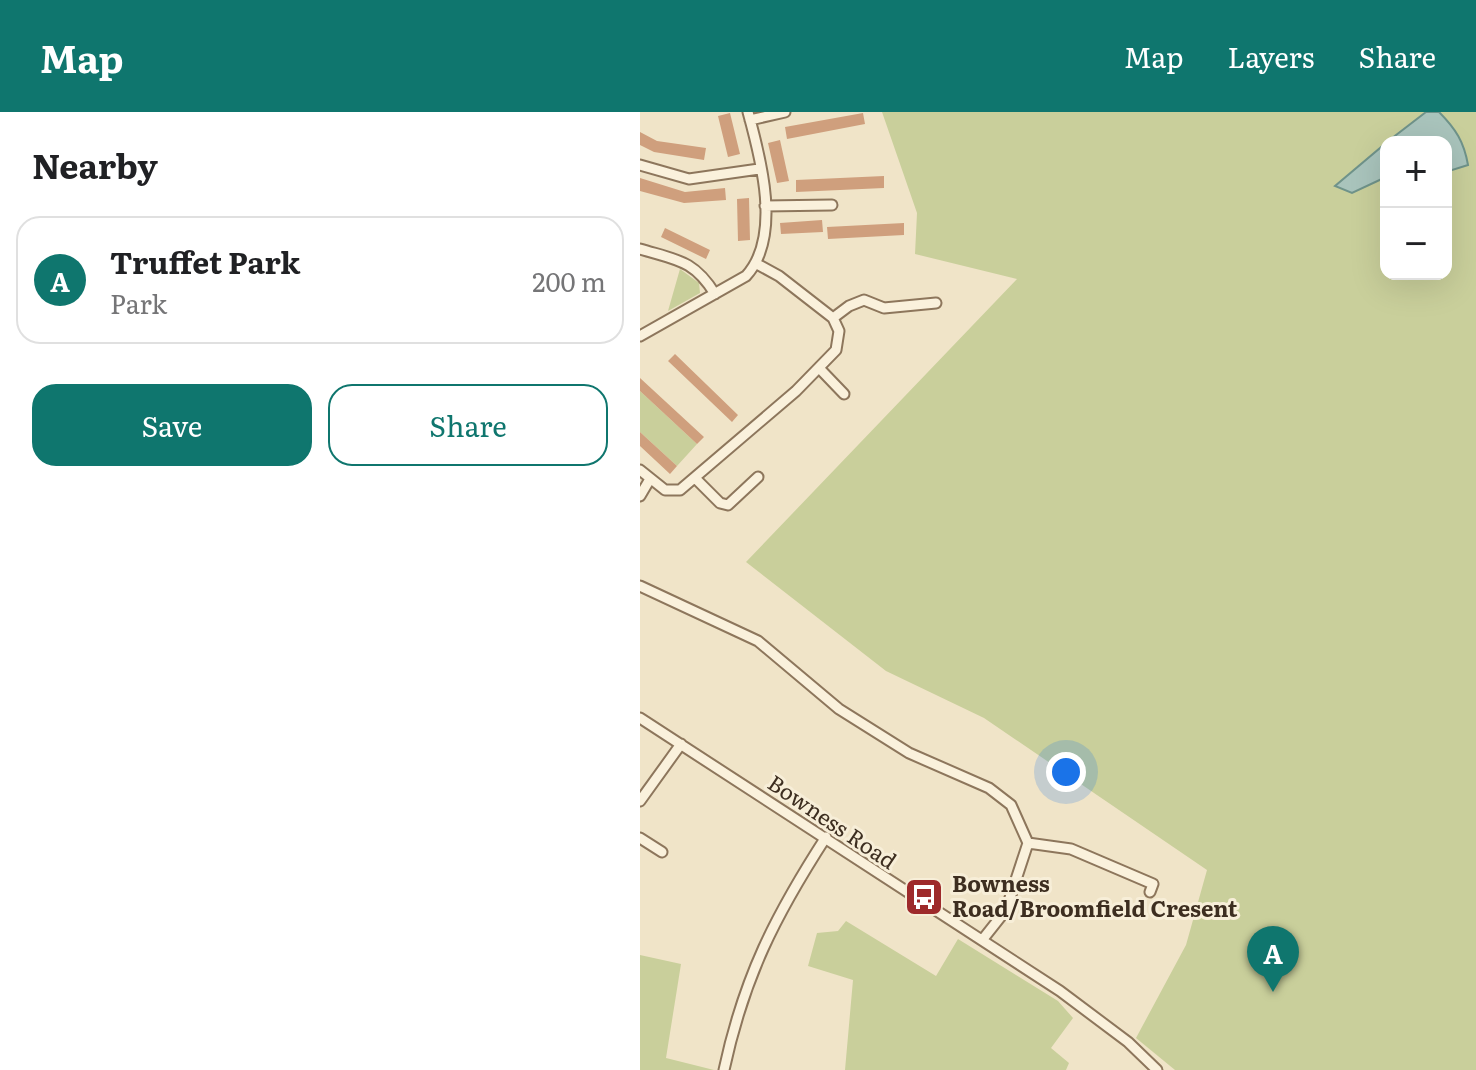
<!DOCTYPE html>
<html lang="en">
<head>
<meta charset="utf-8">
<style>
  :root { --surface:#fff; --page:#f6f6f6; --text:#202124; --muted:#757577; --line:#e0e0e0; --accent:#0f766e }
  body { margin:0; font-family:Literata,serif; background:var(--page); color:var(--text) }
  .controls { position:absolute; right:24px; top:24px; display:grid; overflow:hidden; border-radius:16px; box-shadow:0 8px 32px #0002 }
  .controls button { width:72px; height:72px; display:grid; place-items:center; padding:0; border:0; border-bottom:2px solid var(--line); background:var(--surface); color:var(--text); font:40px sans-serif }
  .you { position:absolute; left:426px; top:660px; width:28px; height:28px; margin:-20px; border:6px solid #fff; border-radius:50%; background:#1a73e8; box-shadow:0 0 0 12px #1a73e833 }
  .badge { display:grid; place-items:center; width:52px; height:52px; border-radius:50%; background:var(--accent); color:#fff; font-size:26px; font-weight:700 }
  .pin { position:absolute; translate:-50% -66px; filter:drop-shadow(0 2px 4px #0008) }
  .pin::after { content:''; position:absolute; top:42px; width:28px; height:24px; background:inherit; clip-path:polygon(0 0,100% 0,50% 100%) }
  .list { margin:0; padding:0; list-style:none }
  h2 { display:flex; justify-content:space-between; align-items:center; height:104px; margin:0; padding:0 32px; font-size:34px }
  h2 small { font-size:26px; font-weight:400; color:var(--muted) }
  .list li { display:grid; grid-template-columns:52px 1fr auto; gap:24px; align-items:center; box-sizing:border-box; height:128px; margin:0 16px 16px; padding:0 16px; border:2px solid var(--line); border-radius:24px }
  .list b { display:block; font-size:30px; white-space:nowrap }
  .list p { margin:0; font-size:26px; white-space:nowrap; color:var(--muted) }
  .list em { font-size:26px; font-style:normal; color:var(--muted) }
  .actions { display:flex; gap:16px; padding:24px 32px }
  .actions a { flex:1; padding:18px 0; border:2px solid var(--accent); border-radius:24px; text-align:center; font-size:28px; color:var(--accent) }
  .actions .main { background:var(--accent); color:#fff }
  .map { position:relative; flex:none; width:836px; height:958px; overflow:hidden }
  header { display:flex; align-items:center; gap:48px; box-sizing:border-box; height:112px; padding:0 40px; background:var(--accent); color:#fff }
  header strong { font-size:38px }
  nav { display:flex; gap:44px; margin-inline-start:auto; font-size:28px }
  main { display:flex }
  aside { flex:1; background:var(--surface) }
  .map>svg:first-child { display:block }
  .green { fill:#c9cf9b; fill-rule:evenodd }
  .water { fill:#a9c4bc; stroke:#6f938a; stroke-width:2 }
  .building { fill:#cf9f7d }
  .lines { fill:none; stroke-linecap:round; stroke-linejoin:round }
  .street-casing { stroke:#8d765c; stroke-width:13 }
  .street { stroke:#faf1dc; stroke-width:9 }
  .labels { text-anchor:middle; stroke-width:6; stroke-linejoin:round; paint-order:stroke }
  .street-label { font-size:22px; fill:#3d2e20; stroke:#f7eed8 }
  .poi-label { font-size:22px; font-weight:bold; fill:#3d2e20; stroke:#f7eed8; text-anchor:start }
</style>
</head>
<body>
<header>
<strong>Map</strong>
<nav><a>Map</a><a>Layers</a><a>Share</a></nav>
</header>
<main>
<aside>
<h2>Nearby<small></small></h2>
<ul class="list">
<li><span class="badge">A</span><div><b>Truffet Park</b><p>Park</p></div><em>200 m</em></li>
</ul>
<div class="actions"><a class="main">Save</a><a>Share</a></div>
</aside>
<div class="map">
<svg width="836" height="958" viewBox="0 0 836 958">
  <rect width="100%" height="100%" fill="#f0e4c8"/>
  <path class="green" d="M 242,0 L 836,0 L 836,958 L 535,958 L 496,926 L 546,833 L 567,758 L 344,606 L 246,559 L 106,450 L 377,167 L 275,142 L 277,101 ZM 746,30 L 806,30 L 806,162 L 746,162 Z
    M 40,157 L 59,171 L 60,181 L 28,199 Z
    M 0,279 L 57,332 L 37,354 L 0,320 Z
    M 206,809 L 296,864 L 318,827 L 418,889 L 433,906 L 411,936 L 429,951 L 426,958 L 205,958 L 213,868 L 168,854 L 177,821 L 198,819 Z
    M 0,843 L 41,852 L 26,946 L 74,958 L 0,958 Z"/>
  <path class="water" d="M 786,0 L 799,0 C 816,17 824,30 828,53 L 806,60 L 806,30 L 747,30 Z
    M 746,31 L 746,65 L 712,81 L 695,74 Z"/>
  <path class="building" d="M 90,1 L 100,42 L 88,45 L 78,4 Z
    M 223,1 L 225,12 L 147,27 L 145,15 Z
    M 0,20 L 17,29 L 66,36 L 64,48 L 14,40 L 0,33 Z
    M 140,28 L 149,69 L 137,71 L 128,31 Z
    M 244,64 L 244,76 L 156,80 L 156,68 Z
    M 0,66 L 45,80 L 85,76 L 86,88 L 44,91 L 0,79 Z
    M 109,86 L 110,128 L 98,129 L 97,87 Z
    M 182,108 L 183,120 L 141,122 L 140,111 Z
    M 264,111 L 264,123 L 188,127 L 187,115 Z
    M 25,116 L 70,138 L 66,147 L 21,125 Z
    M 35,242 L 98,303 L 92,310 L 28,249 Z
    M 0,266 L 64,325 L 57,332 L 0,279 Z
    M 0,320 L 37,354 L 30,362 L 0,334 Z"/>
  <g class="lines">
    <g class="street-casing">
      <path id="street" d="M 110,8 L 145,0
        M 0,53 L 49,67 L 119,57
        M 125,94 L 192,93
        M 0,137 C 37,148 54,148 75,182
        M 193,206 L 209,194 L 224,188 L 244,196 L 296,191
        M 0,224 L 106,164 C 142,125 121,47 108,0
        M 180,257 L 204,282
        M 0,358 L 25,378 L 40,378 L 156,279 L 196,238 L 199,219 L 193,206 L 139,164 L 117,152
        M 55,366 L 80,391 L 88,393 L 118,365
        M 0,384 L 10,367
        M 0,474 L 118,529 L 199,597 L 269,641 L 349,676 L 371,693 L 388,731 L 366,798 L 343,827
        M 0,606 L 420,879 L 488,930 L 517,958
        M 0,689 L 41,632
        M 0,726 L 22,740
        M 388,731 L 431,737 L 513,772 L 510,780
        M 84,958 C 104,865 135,804 186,725"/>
    </g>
    <use href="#street" class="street"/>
  </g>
  <defs>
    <g id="bus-square" transform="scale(2)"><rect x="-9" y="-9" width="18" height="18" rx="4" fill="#9e2a2b" stroke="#f7eed8"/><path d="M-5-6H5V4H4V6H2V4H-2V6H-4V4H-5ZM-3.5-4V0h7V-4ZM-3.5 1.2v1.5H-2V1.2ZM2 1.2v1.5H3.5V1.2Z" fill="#fff"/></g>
  </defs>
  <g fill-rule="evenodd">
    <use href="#bus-square" x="284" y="785"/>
  </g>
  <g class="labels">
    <g class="street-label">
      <text transform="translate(192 710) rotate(34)" y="8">Bowness Road</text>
    </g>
    <g class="poi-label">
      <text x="312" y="780">Bowness<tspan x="312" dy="25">Road/Broomfield Cresent</tspan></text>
    </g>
  </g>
</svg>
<div class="controls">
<button>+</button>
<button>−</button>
</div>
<div class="you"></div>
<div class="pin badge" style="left:633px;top:880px">A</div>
</div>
</main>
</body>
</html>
